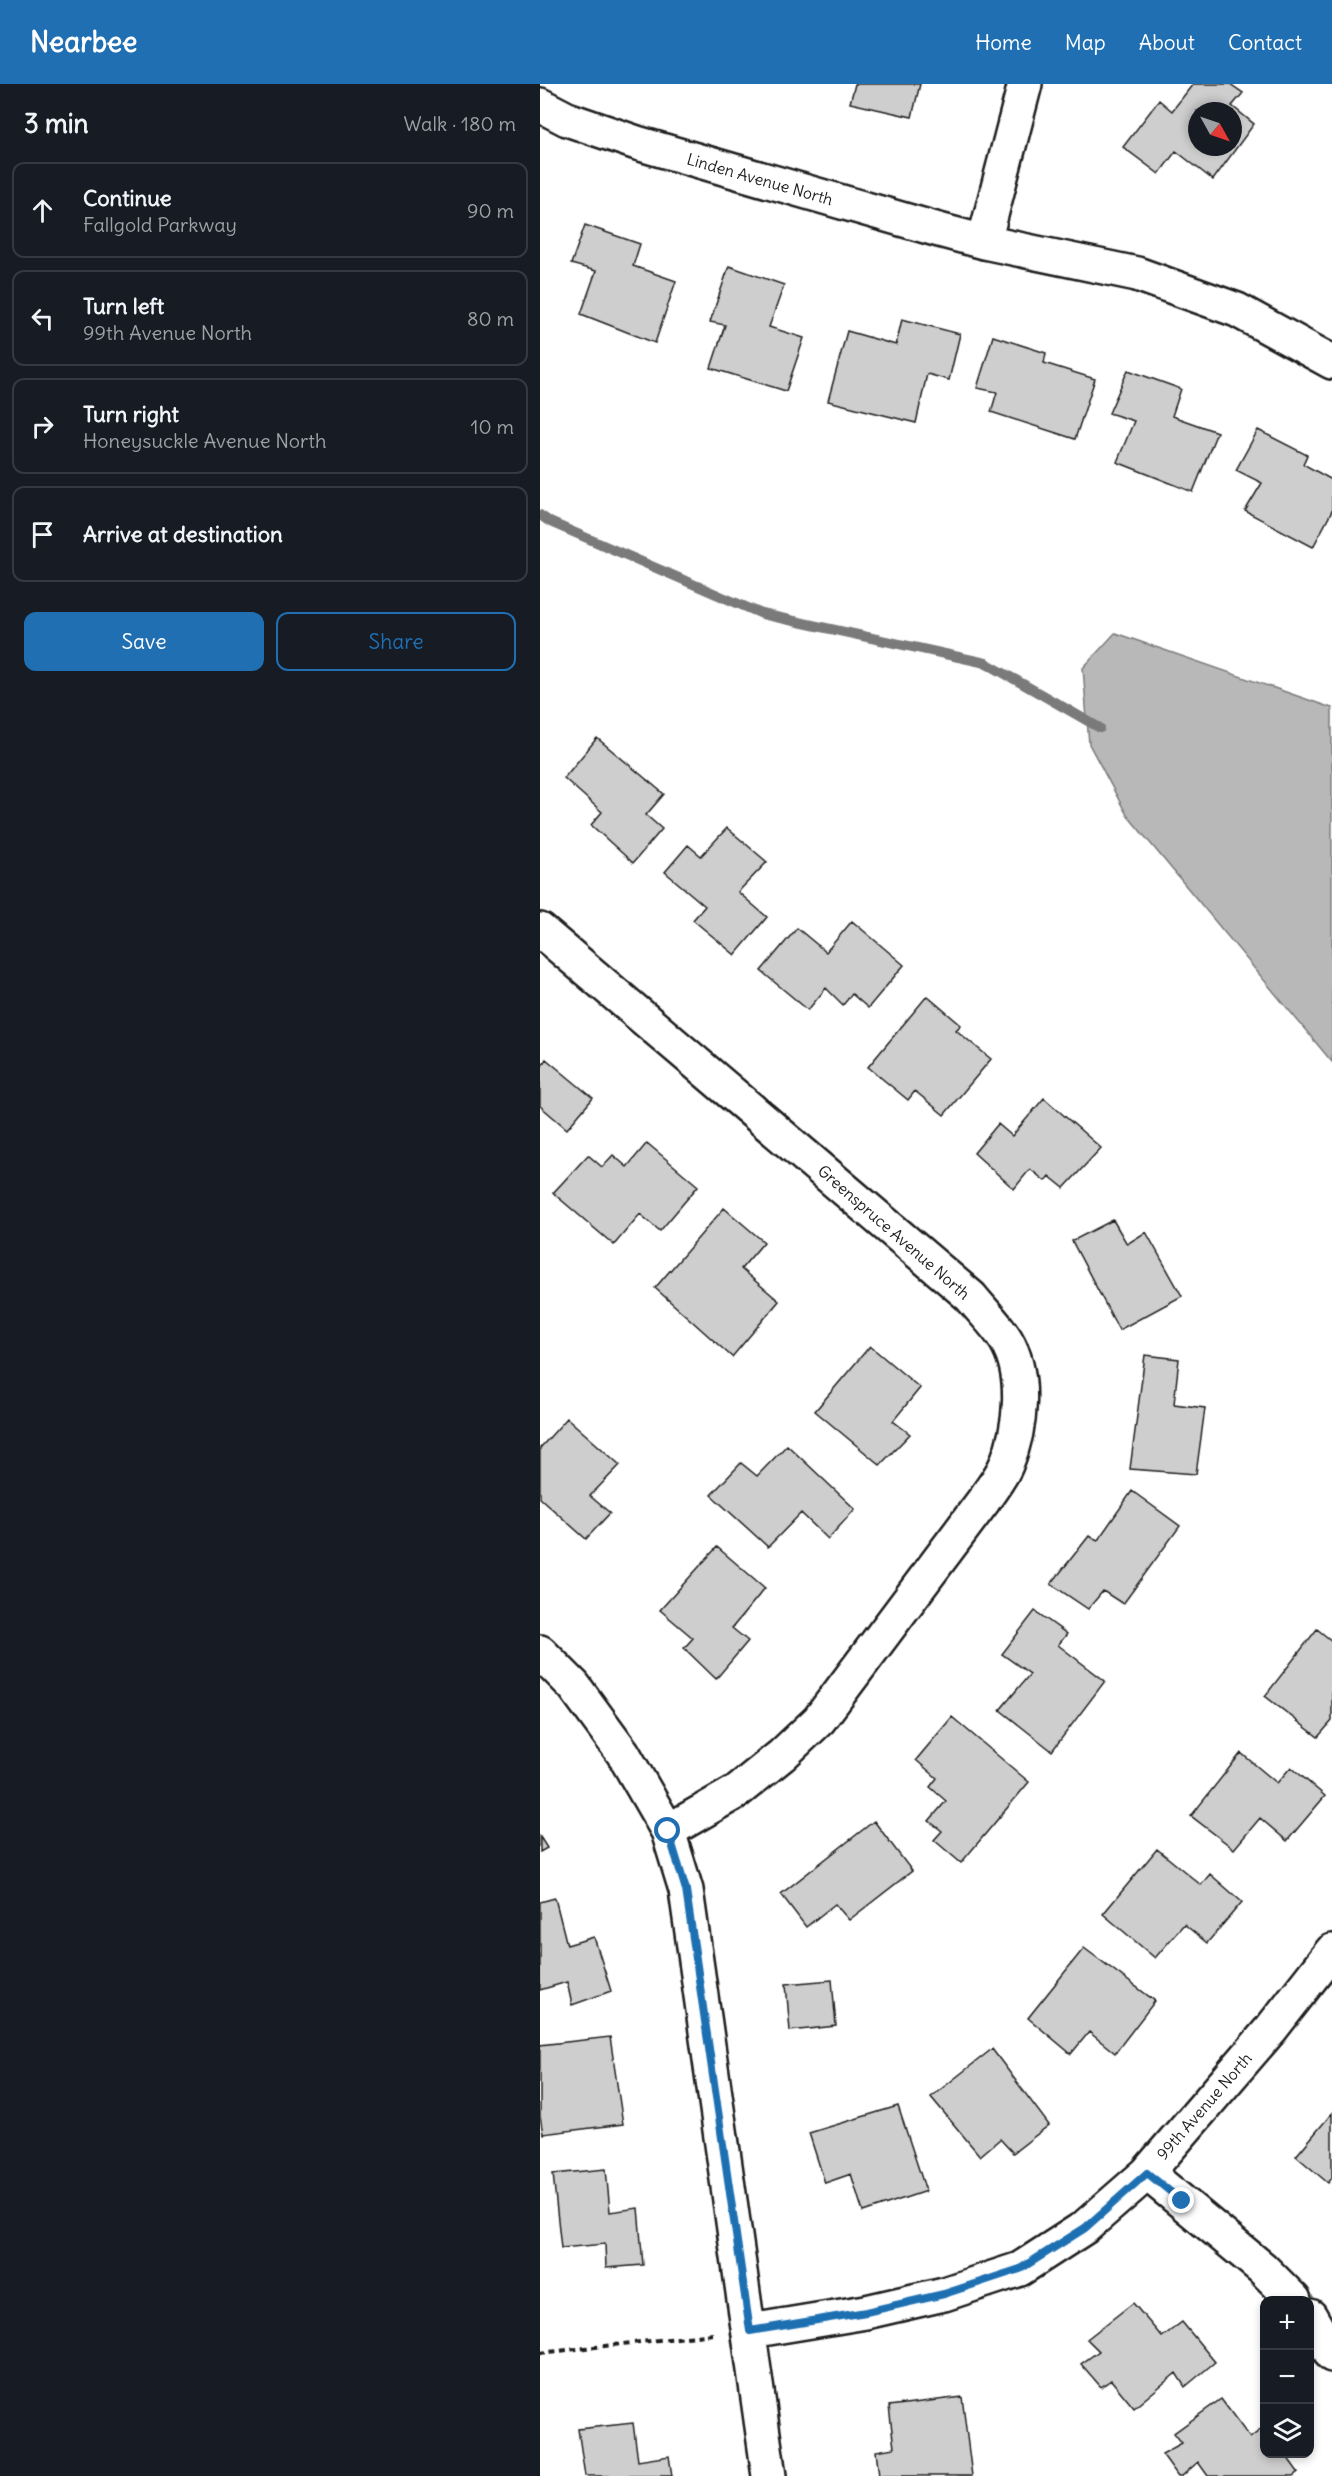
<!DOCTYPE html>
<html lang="en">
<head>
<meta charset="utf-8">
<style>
  :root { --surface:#171b24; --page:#242831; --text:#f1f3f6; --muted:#9ea1a6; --line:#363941; --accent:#1f6fb2 }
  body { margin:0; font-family:Delius,sans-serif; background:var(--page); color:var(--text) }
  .controls { position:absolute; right:18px; bottom:18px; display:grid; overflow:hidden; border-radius:12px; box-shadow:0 3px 9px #0003 }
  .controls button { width:54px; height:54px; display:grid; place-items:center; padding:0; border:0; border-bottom:2px solid var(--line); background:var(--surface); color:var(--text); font:30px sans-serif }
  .compass { position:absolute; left:648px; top:18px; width:54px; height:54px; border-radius:50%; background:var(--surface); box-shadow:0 3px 9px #0003; rotate:130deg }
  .stop { position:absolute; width:18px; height:18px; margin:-14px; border:4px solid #1f6fb2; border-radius:50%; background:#fff }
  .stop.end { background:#1f6fb2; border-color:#fff; box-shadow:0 2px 6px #0008 }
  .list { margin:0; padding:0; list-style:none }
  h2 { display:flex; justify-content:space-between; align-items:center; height:78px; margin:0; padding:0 24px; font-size:26px }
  h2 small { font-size:20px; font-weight:400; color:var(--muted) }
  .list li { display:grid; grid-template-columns:39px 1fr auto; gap:18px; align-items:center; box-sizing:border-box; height:96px; margin:0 12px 12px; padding:0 12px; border:2px solid var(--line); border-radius:12px }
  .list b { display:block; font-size:22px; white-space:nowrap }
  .list p { margin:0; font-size:20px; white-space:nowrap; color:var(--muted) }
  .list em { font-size:20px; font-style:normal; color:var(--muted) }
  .actions { display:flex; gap:12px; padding:18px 24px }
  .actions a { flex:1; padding:14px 0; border:2px solid var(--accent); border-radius:12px; text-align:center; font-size:21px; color:var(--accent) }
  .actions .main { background:var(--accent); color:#fff }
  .icon { flex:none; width:33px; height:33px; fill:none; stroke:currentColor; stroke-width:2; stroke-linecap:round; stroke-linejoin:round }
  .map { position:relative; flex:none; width:792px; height:2392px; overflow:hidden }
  header { display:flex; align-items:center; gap:36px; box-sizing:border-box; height:84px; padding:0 30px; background:var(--accent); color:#fff }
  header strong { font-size:28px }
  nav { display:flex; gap:33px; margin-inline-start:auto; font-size:21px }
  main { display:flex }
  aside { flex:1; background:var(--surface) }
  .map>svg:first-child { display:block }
  .water { fill:#b8b8b8; stroke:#7a7a7a; stroke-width:1.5 }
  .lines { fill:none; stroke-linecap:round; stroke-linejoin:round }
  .stream { stroke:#7a7a7a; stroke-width:10 }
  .building { fill:#cecece; stroke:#1c1c1c; stroke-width:1.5; fill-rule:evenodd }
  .street-casing { stroke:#1c1c1c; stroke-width:38 }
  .path { stroke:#1c1c1c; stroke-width:4; stroke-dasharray:6 4.5; stroke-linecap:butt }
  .street { stroke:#fff; stroke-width:33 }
  .route { stroke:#1f6fb2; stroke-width:8 }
  .labels { text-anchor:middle; stroke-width:4.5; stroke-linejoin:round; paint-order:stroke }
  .street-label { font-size:16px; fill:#1c1c1c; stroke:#fff }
</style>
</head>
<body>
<header>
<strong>Nearbee</strong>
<nav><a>Home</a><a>Map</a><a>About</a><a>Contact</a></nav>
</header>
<main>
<aside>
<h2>3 min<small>Walk · 180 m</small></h2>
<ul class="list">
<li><svg class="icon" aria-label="ahead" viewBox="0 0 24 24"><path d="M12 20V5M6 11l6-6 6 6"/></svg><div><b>Continue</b><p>Fallgold Parkway</p></div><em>90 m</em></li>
<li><svg class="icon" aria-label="left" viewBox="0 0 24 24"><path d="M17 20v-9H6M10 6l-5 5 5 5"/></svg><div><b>Turn left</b><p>99th Avenue North</p></div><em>80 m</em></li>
<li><svg class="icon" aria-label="right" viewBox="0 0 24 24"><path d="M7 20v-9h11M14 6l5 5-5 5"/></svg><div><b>Turn right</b><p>Honeysuckle Avenue North</p></div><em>10 m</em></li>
<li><svg class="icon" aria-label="arrive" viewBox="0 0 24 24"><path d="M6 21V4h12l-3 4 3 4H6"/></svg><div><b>Arrive at destination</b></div></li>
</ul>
<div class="actions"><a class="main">Save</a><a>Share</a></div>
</aside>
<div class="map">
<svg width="792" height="2392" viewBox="0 0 792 2392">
  <rect width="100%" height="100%" fill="#fff"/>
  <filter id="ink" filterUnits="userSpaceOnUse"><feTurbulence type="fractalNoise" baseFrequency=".0167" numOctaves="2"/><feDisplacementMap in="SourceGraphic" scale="12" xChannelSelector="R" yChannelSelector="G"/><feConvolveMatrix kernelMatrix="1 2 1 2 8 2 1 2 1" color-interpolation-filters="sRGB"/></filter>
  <g filter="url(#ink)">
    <path class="water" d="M 575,549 L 792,624 L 792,978 L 587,731 L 549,660 L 543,584 Z"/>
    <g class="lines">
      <path class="stream" d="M 0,431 L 10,438 L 222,530 L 446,579 L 560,644"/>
    </g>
    <path class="building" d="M 315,0 L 380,0 L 372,33 L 310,19 Z
      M 653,0 L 690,0 L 703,9 L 692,22 L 714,40 L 673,96 L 636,67 L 619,90 L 583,63 L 619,16 L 632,27 ZM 657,27 L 693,27 L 693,63 L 657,63 Z
      M 45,141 L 100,160 L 93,182 L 136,197 L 115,259 L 41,230 L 56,187 L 31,180 Z
      M 189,182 L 244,201 L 229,243 L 264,254 L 246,307 L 171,284 L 185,241 L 170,238 Z
      M 362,235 L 420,250 L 409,296 L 387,290 L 376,339 L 288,317 L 307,247 L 356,261 Z
      M 453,252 L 506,269 L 504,279 L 555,295 L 535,355 L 451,328 L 457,308 L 437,304 Z
      M 588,286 L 641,305 L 632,332 L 677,348 L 653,408 L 577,378 L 594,337 L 569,329 Z
      M 718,346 L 767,371 L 763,380 L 792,396 L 792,427 L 773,463 L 705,427 L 722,399 L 696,386 Z
      M 57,654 L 124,710 L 106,731 L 122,745 L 93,779 L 51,741 L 62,728 L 24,694 Z
      M 187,744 L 227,778 L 198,808 L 227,833 L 195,871 L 153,836 L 165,822 L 125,788 L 148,761 L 161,772 Z
      M 312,837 L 364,881 L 328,924 L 312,910 L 303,921 L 286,904 L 268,926 L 221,887 L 257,844 L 286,868 Z
      M 387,912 L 421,941 L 416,946 L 451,975 L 404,1031 L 375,1007 L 368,1016 L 328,983 Z
      M 6,975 L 53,1014 L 27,1045 L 0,1022 L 0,985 Z
      M 504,1014 L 561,1064 L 524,1104 L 509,1092 L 505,1097 L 490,1085 L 474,1105 L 434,1069 L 458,1040 L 472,1052 Z
      M 107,1059 L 158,1102 L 120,1147 L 100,1130 L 74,1161 L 13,1109 L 48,1071 L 62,1083 L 73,1071 L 87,1083 Z
      M 184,1124 L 224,1158 L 201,1185 L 239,1217 L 192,1273 L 115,1204 Z
      M 573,1136 L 587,1160 L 606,1148 L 642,1212 L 579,1246 L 532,1157 Z
      M 330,1262 L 380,1304 L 353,1337 L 370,1350 L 340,1381 L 275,1327 Z
      M 605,1271 L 639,1275 L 634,1320 L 665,1324 L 656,1390 L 590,1385 Z
      M 27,1334 L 80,1381 L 50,1412 L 70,1429 L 46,1455 L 0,1414 L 0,1364 Z
      M 247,1361 L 315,1425 L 288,1455 L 261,1429 L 228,1463 L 171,1411 L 201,1379 L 217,1392 Z
      M 592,1407 L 640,1442 L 583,1520 L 563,1507 L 548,1525 L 511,1500 L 549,1452 L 558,1456 Z
      M 177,1463 L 225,1504 L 192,1544 L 208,1557 L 176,1595 L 144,1564 L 153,1554 L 120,1526 Z
      M 495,1527 L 527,1550 L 518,1561 L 565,1597 L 512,1667 L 460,1626 L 490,1590 L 462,1570 Z
      M 777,1545 L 792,1557 L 792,1637 L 778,1653 L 725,1612 Z
      M 412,1633 L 489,1698 L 421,1779 L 394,1756 L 402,1747 L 389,1737 L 406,1717 L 390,1703 L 397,1694 L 376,1676 Z
      M 701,1669 L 737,1699 L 751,1683 L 785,1712 L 747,1757 L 720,1734 L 694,1765 L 651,1732 Z
      M 334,1737 L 372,1787 L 309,1836 L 295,1820 L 266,1843 L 241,1810 Z
      M 0,1753 L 7,1764 L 0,1768 Z
      M 617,1765 L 661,1801 L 670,1790 L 702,1818 L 667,1859 L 644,1840 L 615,1874 L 563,1830 Z
      M 15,1814 L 27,1861 L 54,1853 L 71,1907 L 32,1921 L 27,1898 L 0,1906 L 0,1818 Z
      M 544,1864 L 615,1917 L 575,1969 L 549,1948 L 531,1970 L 488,1934 Z
      M 292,1896 L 296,1942 L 250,1947 L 246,1900 Z
      M 70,1953 L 83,2040 L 3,2050 L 0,2032 L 0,1961 Z
      M 452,1965 L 509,2041 L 473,2069 L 460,2055 L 440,2072 L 391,2013 Z
      M 358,2022 L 386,2107 L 323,2128 L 311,2090 L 285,2099 L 269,2049 Z
      M 792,2029 L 792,2094 L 788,2099 L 756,2072 Z
      M 66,2085 L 70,2128 L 98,2124 L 103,2181 L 66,2184 L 65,2160 L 21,2164 L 13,2090 Z
      M 593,2219 L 622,2253 L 642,2238 L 675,2278 L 645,2303 L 636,2289 L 594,2324 L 571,2296 L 561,2303 L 541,2280 L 559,2267 L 547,2255 Z
      M 422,2313 L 432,2392 L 339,2392 L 336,2367 L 354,2364 L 349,2322 Z
      M 681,2315 L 710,2354 L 724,2343 L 724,2370 L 745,2370 L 758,2388 L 753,2392 L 668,2392 L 658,2378 L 642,2392 L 638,2392 L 622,2370 L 642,2359 L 634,2349 Z
      M 93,2339 L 98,2377 L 129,2372 L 132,2392 L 45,2392 L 38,2345 Z"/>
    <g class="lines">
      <g class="street-casing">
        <path id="street" d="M 0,21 L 27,35 L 97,59 L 399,146 L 444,158 L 597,190 L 697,226 L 792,278
          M 444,158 L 485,0
          M 0,846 L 431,1213 C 442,1227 457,1241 466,1256 C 487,1291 481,1345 466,1381 C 461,1393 451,1405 444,1416 L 279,1636 L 242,1671 L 196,1708 L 128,1747
          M 0,1568 L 34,1602 L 83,1669 L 128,1747 L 146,1806 L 229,2392
          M 607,2089 L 722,2184 L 754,2216
          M 770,2232 L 792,2271
          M 210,2247 L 326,2228 L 404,2210 L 480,2185 L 545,2143 L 607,2089 L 731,1945 L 792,1867"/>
      </g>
      <path class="path" d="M 0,2269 L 174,2250"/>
      <use href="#street" class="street"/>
    </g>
  </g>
  <g class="lines" filter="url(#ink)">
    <path class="route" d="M 128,1747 L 146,1806 L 210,2247 L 326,2228 L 404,2210 L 480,2185 L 545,2144 L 607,2089 L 642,2117"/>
  </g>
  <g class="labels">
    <g class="street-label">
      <text transform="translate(220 95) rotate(16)" y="6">Linden Avenue North</text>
      <text transform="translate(354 1148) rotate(41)" y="6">Greenspruce Avenue North</text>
      <text transform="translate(664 2022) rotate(-49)" y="6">99th Avenue North</text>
    </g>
  </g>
</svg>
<div class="controls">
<button>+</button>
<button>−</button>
<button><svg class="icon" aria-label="layers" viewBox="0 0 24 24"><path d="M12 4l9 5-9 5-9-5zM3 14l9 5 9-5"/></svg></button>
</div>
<svg class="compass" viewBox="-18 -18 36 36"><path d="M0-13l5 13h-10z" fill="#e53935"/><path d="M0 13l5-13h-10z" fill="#9ea1a6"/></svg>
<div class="stop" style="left:128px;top:1747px"></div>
<div class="stop end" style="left:642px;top:2117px"></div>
</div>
</main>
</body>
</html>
